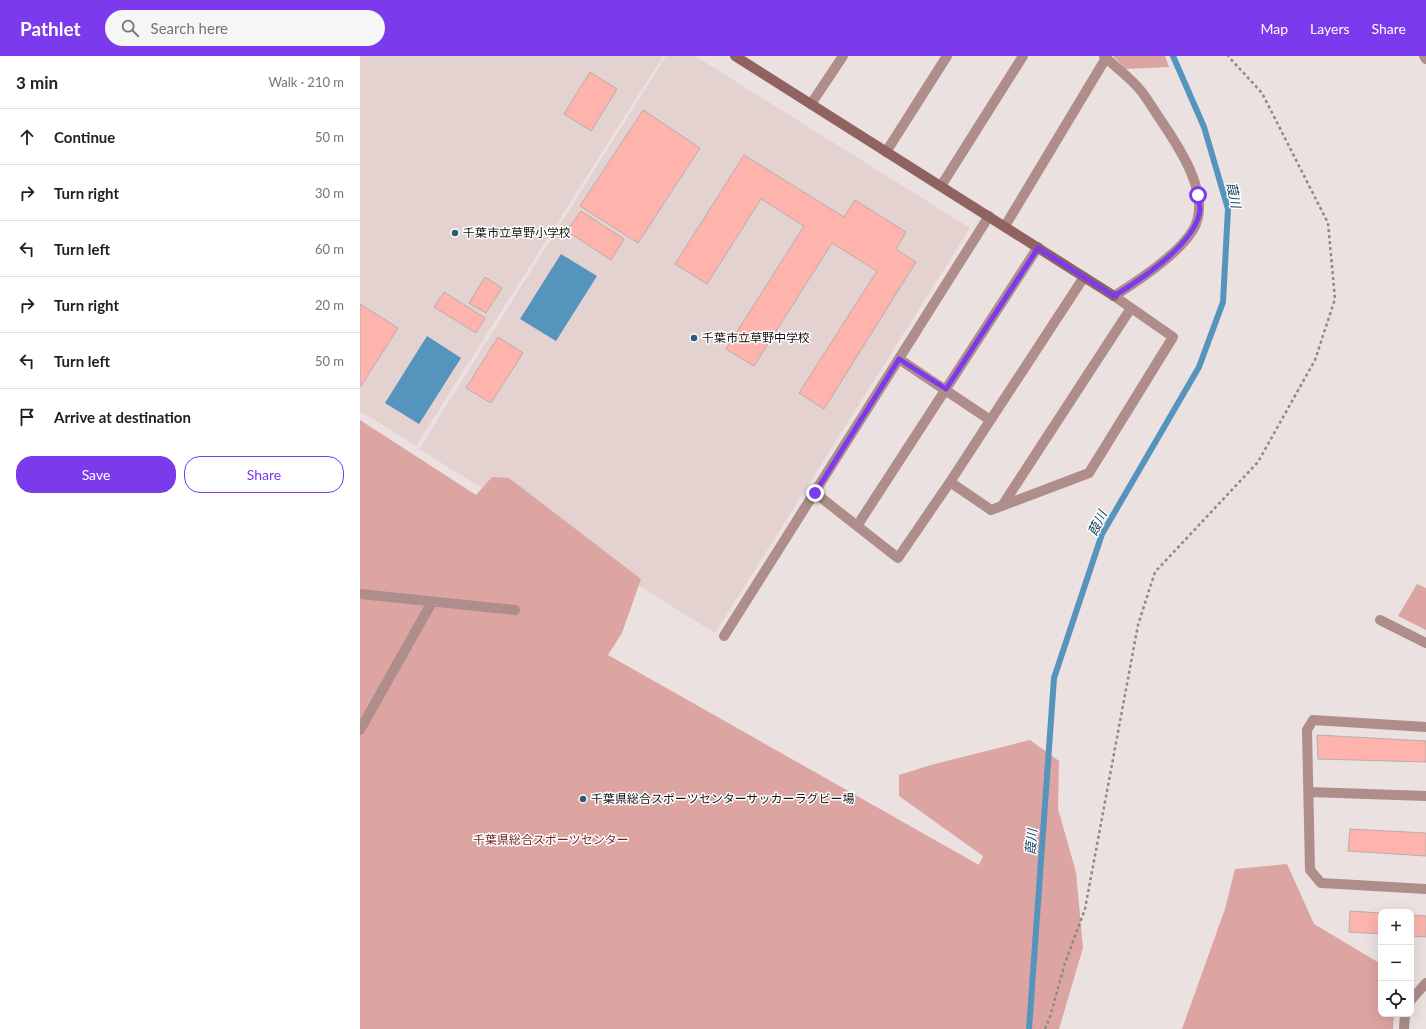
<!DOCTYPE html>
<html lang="en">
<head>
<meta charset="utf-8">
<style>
  :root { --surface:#fff; --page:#f6f6f6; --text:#202124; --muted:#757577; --line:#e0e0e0; --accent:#7c3aed }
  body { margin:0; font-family:Lato,"Noto Sans JP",sans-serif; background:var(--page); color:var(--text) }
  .controls { position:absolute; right:12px; bottom:12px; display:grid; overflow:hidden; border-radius:8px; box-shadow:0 4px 16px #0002 }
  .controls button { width:36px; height:36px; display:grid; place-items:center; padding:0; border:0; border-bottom:1px solid var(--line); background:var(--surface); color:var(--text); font:20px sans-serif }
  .stop { position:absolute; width:12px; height:12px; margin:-9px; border:3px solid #7c3aed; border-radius:50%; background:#fff }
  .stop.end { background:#7c3aed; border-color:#fff; box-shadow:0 1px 4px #0008 }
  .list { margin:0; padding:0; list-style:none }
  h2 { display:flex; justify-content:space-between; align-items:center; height:52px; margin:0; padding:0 16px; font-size:17px }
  h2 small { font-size:13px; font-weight:400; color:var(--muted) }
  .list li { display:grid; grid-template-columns:26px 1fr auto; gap:12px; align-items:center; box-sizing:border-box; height:56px; padding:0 16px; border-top:1px solid var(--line) }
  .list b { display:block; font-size:15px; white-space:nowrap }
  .list em { font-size:13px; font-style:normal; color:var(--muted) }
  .actions { display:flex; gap:8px; padding:12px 16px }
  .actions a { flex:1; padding:9px 0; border:1px solid var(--accent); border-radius:16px; text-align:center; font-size:14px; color:var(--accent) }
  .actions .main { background:var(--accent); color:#fff }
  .icon { flex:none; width:22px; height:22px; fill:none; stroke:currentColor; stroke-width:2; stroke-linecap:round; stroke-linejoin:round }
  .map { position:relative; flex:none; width:1066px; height:973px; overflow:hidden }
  header { display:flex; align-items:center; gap:24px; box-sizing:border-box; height:56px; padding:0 20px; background:var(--accent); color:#fff }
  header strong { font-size:19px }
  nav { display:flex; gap:22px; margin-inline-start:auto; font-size:14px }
  .search { width:280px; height:36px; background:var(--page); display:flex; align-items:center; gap:10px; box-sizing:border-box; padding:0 14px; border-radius:22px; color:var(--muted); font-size:15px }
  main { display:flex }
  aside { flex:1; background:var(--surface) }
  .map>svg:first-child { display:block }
  .built { fill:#e4d2d0 }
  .green { fill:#dca5a1 }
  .water { fill:#5594bc }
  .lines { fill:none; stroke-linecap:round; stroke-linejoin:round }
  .stream { stroke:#5594bc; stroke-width:6 }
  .building { fill:#feb3ad; stroke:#b6aead }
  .path { stroke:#8e8887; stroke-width:2.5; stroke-dasharray:3 3; stroke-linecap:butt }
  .lane { stroke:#ae8d8a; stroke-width:10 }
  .street { stroke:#ae8d8a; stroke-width:10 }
  .secondary { stroke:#916360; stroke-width:10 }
  .route { stroke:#7c3aed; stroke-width:5 }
  .poi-dot { fill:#2b5c7a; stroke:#fff; stroke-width:1.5 }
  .labels { text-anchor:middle; stroke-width:3; stroke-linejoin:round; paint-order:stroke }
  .poi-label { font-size:12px; fill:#161312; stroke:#fff; text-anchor:start }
  .park-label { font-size:12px; fill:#741f20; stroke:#fff }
  .water-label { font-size:13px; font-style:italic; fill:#0e425e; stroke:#fff }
</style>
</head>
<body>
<header>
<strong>Pathlet</strong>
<div class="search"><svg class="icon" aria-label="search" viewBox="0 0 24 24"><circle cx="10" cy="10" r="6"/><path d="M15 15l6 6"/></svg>Search here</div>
<nav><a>Map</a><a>Layers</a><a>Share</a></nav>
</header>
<main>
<aside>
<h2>3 min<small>Walk · 210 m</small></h2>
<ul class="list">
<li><svg class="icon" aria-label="ahead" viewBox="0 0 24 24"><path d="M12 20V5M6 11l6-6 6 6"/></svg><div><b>Continue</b></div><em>50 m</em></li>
<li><svg class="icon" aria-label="right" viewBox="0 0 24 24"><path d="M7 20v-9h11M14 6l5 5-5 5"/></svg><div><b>Turn right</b></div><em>30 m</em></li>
<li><svg class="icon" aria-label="left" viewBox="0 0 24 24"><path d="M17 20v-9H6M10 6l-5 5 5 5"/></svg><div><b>Turn left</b></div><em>60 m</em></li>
<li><svg class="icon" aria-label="right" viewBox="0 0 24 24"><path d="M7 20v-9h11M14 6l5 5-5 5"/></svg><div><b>Turn right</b></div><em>20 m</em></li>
<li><svg class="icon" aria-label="left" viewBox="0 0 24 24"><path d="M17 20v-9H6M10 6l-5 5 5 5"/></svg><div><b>Turn left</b></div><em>50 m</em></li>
<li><svg class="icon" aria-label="arrive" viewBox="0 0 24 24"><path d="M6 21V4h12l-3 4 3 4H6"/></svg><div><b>Arrive at destination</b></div></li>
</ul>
<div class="actions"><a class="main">Save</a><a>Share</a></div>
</aside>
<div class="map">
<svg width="1066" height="973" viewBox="0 0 1066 973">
  <rect width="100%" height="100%" fill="#eae1e0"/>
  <path class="built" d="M 0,0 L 303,0 L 56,390 L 0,355 Z
    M 306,0 L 335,0 L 610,172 L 355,577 L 59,393 Z"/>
  <path class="green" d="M 753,0 L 805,0 L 809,11 L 766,13 Z
    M 0,364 L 116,439 L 132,421 L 149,422 L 281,523 L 262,577 L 248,599 L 619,809 L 623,800 L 539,740 L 539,719 L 571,709 L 670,684 L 699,705 L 698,753 L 716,816 L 723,892 L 699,973 L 0,973 Z
    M 1057,528 L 1066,532 L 1066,574 L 1038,560 Z
    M 927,808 L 954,868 L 1021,908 L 1021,958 L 1034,958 L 1033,973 L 822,973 L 865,853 L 875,813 Z"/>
  <path class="water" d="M 201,198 L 237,220 L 196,285 L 160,263 Z
    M 67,280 L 101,302 L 59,368 L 25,347 Z"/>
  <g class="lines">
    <path class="stream" d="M 669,973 L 694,622 L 742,478 L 839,311 L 863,246 L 868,153 L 844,71 L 813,0"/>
  </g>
  <path class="building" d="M 230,16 L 257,33 L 231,75 L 204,58 Z
    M 283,54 L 340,92 L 278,187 L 220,150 Z
    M 384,99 L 484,161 L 495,144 L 546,176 L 536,193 L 556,206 L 464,353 L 439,337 L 517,215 L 472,187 L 394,310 L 366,293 L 444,170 L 401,143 L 347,228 L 315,208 Z
    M 221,155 L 264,183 L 251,204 L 207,175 Z
    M 125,221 L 142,232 L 126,257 L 109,247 Z
    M 84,236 L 125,262 L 116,277 L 74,251 Z
    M 0,248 L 38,272 L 1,330 L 0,330 Z
    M 138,281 L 163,297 L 131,347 L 106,332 Z
    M 957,679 L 1066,685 L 1066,706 L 958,703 Z
    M 990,773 L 1066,777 L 1066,800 L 988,795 Z
    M 990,855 L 1021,857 L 1021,878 L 989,876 Z
    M 1051,859 L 1066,860 L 1066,881 L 1051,880 Z"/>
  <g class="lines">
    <path class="path" d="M 685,973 L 690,961 L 705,907 L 725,853 L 778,569 L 795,516 L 898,406 L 955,304 L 975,243 L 968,167 L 902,37 L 868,0"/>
    <path class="lane" d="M 539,303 L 630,364
      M 590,426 L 631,454 L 729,417 L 813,281 L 754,240
      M 455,437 L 538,502 L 590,426 L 724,221
      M 642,450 L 771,252
      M 497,470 L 678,191
      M 0,538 L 155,554
      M 1020,564 L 1066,587
      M 364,580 L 629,160
      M 1066,671 L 953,664 L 947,674 L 950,814 L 961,827 L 1066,833
      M 0,674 L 72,546
      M 949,736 L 1066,740
      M 1051,944 L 1066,927
      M 1044,973 L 1045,958"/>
    <path class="street" d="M 744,0 C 756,12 771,22 781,35 C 788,44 794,54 800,63 C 819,91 853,141 833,174 C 818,199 778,225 754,240
      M 1064,0 L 1066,3
      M 451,48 L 483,0
      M 526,96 L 587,0
      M 581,130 L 663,0
      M 645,170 L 746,2"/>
    <path class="secondary" d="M 375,0 L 754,240"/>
  </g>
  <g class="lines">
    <path class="route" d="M 455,437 L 539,303 L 586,333 L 678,192 L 754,240 C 780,224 836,188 840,154 C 840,149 838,143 838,139"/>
  </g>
  <g class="poi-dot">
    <circle cx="95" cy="177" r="4"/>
    <circle cx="334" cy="282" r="4"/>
    <circle cx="223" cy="743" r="4"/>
  </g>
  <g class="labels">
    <g class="poi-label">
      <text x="103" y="181">千葉市立草野小学校</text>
      <text x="342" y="286">千葉市立草野中学校</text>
      <text x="231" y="747">千葉県総合スポーツセンターサッカーラグビー場</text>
    </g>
    <g class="park-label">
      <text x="191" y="788">千葉県総合スポーツセンター</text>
    </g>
    <g class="water-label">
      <text transform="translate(874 139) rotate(78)" y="5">葭川</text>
      <text transform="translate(737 467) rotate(-64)" y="5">葭川</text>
      <text transform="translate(671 786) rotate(-86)" y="5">葭川</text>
    </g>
  </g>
</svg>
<div class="controls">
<button>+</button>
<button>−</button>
<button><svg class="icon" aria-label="locate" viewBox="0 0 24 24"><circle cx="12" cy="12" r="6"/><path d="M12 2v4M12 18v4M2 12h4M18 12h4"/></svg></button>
</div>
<div class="stop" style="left:838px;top:139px"></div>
<div class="stop end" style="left:455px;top:437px"></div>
</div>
</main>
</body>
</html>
